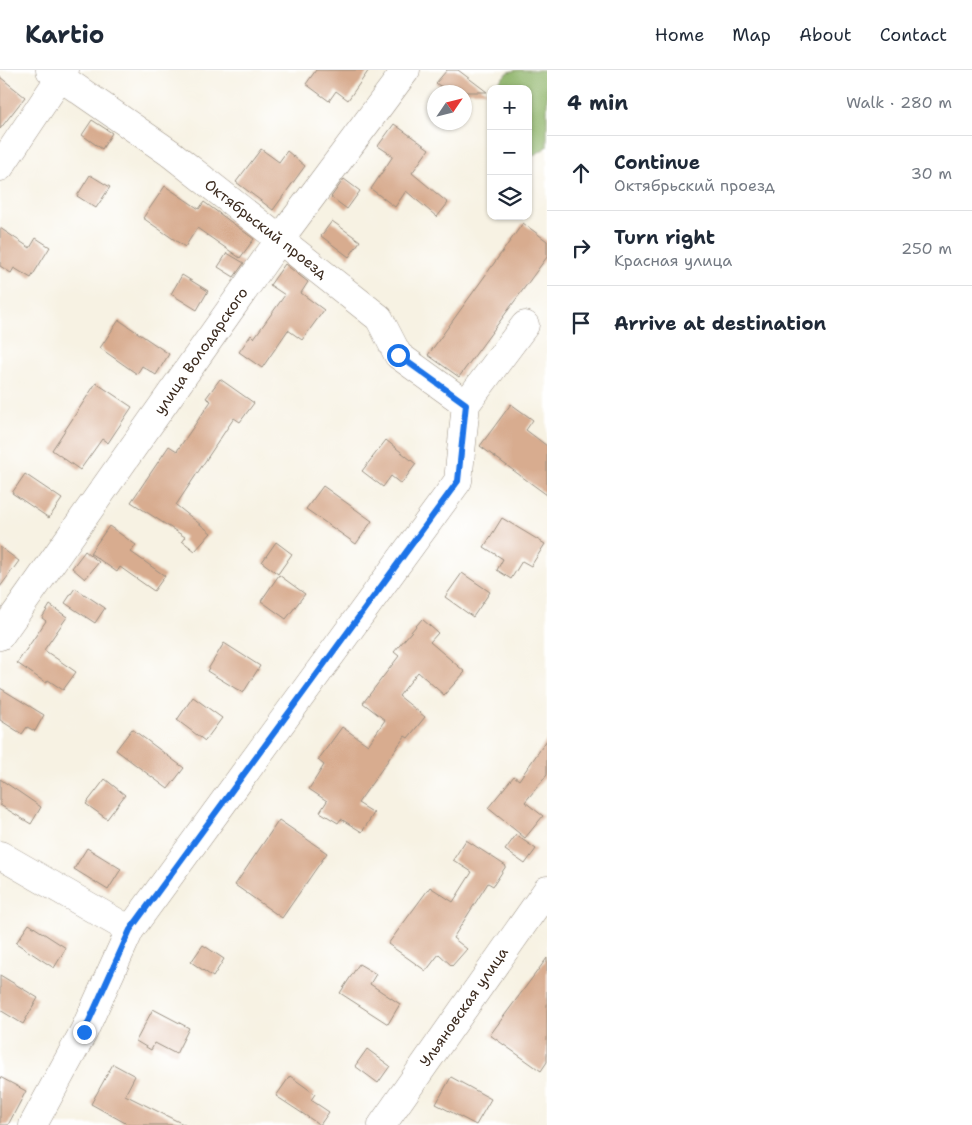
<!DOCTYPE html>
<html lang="en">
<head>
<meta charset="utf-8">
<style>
  :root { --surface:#fff; --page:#f2f2f3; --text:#1f2937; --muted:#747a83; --line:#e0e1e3 }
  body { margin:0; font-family:"Shantell Sans",sans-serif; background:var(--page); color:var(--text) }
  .controls { position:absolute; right:15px; top:15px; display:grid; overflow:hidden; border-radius:10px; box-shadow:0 1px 4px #0004 }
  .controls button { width:45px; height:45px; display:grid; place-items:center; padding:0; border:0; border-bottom:1px solid var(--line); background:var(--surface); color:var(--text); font:25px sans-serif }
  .compass { position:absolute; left:427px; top:15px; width:45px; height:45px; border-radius:50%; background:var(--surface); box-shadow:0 1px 4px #0004; rotate:55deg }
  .stop { position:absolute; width:15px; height:15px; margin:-11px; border:4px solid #1a73e8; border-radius:50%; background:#fff }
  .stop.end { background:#1a73e8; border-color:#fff; box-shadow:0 1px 5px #0008 }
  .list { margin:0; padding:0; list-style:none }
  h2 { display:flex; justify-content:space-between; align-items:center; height:65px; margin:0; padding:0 20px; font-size:21px }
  h2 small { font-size:16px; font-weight:400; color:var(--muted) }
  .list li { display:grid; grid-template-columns:32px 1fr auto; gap:15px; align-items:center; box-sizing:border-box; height:75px; padding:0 20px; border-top:1px solid var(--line) }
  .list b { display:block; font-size:19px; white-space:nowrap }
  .list p { margin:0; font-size:16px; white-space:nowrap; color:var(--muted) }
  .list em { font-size:16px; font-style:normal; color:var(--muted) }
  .icon { flex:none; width:28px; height:28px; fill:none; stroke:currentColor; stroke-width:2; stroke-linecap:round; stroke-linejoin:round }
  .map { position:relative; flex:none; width:547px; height:1055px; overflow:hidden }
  header { display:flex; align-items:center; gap:30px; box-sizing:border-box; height:70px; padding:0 25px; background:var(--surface); border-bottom:1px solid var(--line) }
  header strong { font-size:24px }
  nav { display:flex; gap:28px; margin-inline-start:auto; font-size:18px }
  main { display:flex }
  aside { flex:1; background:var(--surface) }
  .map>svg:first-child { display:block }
  .forest { fill:#8eb469; stroke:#646f44 }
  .building { fill:#d8ac8f }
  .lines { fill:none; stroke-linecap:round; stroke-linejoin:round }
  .minor-casing { stroke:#998e80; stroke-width:29 }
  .minor { stroke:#fff; stroke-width:28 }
  .route { stroke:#1a73e8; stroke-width:6 }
  .labels { text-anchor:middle; stroke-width:4.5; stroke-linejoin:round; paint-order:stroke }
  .street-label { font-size:15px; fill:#3b2a1e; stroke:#fff }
</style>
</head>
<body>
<header>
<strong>Kartio</strong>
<nav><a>Home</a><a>Map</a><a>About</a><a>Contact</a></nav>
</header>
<main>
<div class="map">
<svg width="547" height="1055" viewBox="0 0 547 1055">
  <rect width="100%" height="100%" fill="#fff"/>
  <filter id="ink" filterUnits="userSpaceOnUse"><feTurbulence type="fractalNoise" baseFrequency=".02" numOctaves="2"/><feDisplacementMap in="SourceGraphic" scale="10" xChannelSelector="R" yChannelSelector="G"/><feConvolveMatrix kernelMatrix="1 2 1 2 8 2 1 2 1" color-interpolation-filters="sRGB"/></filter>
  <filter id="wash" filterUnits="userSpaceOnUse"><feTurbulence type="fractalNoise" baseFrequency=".0096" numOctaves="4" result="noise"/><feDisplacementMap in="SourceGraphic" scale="20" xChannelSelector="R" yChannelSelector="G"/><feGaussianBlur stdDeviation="1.12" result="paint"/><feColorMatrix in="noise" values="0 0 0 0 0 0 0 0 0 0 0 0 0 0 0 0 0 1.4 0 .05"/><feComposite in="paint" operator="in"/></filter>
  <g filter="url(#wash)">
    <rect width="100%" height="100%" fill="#f7f2e3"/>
    <path class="forest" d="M 518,0 L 547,0 L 547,77 L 528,89 L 528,60 L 531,55 L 528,53 L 528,19 L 492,19 L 508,2 Z"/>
    <g id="blocks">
      <path class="building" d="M 316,0 L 369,0 L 348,30 L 336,21 L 329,31 L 306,14 Z
        M 447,0 L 458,0 L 487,22 L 448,22 L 436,13 Z
        M 0,7 L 25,27 L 0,59 Z
        M 92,50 L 112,63 L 102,79 L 82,65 Z
        M 394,54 L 429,79 L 412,103 L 448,133 L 437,147 L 406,121 L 395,137 L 371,119 L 393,86 L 378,76 Z
        M 261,79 L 279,92 L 287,81 L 305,96 L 273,140 L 236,112 Z
        M 90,105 L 110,117 L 96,138 L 77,126 Z
        M 344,109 L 360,121 L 347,139 L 331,127 Z
        M 165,116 L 199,139 L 204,132 L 254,169 L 240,188 L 197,158 L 185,177 L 143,148 Z
        M 332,151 L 360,171 L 349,187 L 321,166 Z
        M 523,153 L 547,171 L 547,187 L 459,307 L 428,285 Z
        M 0,158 L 30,178 L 36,168 L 50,177 L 31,208 L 14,198 L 11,203 L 0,196 Z
        M 227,183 L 244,193 L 234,207 L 218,197 Z
        M 285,194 L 308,212 L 301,223 L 324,240 L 302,270 L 288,260 L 262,298 L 239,282 L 251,265 L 254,268 L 285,225 L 270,215 Z
        M 182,205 L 208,221 L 197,240 L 171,224 Z
        M 119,250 L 169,284 L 156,305 L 142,296 L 137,304 L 100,278 Z
        M 220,309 L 254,333 L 240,352 L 234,348 L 176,435 L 211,463 L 195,481 L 182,471 L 185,467 L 131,432 L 169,376 L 177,381 L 211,331 L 206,328 Z
        M 96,313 L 132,337 L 108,373 L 102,369 L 80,400 L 52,380 Z
        M 511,334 L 533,350 L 526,360 L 547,376 L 547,425 L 480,376 Z
        M 386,370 L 416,394 L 401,414 L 391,406 L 383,417 L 362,401 Z
        M 25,404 L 62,429 L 49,448 L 12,423 Z
        M 323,416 L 372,451 L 356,474 L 306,439 Z
        M 502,448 L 545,474 L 531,496 L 522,491 L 511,509 L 497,500 L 503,489 L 484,477 Z
        M 109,456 L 136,475 L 131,482 L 165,506 L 154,521 L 120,497 L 117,502 L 90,483 Z
        M 276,472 L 292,484 L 278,504 L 262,492 Z
        M 0,477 L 19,491 L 0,517 Z
        M 85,481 L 99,492 L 85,509 L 72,498 Z
        M 462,503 L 490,522 L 473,547 L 445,527 Z
        M 279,505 L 305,524 L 286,549 L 261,531 Z
        M 75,518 L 105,538 L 95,553 L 65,533 Z
        M 50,535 L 67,547 L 44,580 L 76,602 L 63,620 L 48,610 L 46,613 L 17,593 L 46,551 L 42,548 Z
        M 422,549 L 438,563 L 430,572 L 465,602 L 444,625 L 418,602 L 399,626 L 425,647 L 408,668 L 405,666 L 358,733 L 374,743 L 362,762 L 341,749 L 338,753 L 320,742 L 327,731 L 309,719 L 324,695 L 318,690 L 342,657 L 368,675 L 385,650 L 363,633 L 399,586 L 394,582 Z
        M 224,573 L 260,596 L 243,623 L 207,601 Z
        M 0,618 L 44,645 L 35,661 L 27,657 L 22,664 L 0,650 Z
        M 193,627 L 222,648 L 205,671 L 177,650 Z
        M 132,659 L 184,698 L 168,719 L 116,680 Z
        M 547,670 L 547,705 L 525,732 L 543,746 L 525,768 L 488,738 L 514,706 L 519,710 Z
        M 0,709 L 41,737 L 31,754 L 0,735 Z
        M 105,709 L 125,725 L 107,749 L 86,734 Z
        M 279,750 L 327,783 L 282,848 L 235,815 Z
        M 516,765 L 536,779 L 525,794 L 505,780 Z
        M 466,770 L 506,796 L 493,816 L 488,813 L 453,868 L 467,879 L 452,896 L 439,884 L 426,901 L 388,874 L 430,817 L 453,832 L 472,802 L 453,790 Z
        M 87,778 L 121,799 L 108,820 L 74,799 Z
        M 29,854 L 66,878 L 54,898 L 16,873 Z
        M 203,875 L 224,889 L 213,907 L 191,892 Z
        M 547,888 L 547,992 L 541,1001 L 490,965 Z
        M 359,894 L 376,904 L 370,914 L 400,934 L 388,954 L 340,923 Z
        M 0,905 L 38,928 L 23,954 L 0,940 Z
        M 153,939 L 189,958 L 176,984 L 155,973 L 151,980 L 136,971 Z
        M 367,979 L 390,996 L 378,1013 L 355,996 Z
        M 113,994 L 135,1006 L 125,1025 L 185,1055 L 129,1055 L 91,1034 Z
        M 290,1006 L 315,1024 L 311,1030 L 329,1042 L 320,1055 L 276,1026 Z
        M 0,1007 L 26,1021 L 8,1055 L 0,1055 Z
        M 451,1007 L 491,1029 L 476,1055 L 436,1034 Z"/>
    </g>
  </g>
  <g filter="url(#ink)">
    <use href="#blocks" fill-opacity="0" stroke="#998e80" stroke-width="1"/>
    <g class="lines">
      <g class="minor-casing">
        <path id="minor" d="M 50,0 L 170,83 L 379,248 L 398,285 L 466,334
          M 0,97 L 65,0
          M 466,334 L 525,255
          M 0,566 L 280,169 L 406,0
          M 0,785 L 130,860
          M 33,1055 L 84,961 L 130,860 L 458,411 L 466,334
          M 382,1055 L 547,820"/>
      </g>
      <use href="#minor" class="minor"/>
    </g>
  </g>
  <g class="lines" filter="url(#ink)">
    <path class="route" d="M 84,962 L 130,860 L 458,411 L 466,334 L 398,285"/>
  </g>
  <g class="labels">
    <g class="street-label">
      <text transform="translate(266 159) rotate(38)" y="5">Октябрьский проезд</text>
      <text transform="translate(201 281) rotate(-55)" y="5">улица Володарского</text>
      <text transform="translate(464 937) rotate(-55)" y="5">Ульяновская улица</text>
    </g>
  </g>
</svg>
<div class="controls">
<button>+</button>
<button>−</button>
<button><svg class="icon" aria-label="layers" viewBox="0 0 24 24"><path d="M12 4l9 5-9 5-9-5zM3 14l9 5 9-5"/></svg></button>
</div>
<svg class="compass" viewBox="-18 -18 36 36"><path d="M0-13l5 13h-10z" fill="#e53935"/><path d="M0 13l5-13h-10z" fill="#747a83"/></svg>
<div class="stop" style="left:398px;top:285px"></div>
<div class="stop end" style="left:84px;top:962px"></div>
</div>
<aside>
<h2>4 min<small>Walk · 280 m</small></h2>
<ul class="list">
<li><svg class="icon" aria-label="ahead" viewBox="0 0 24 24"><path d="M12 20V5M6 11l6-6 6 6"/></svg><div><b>Continue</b><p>Октябрьский проезд</p></div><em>30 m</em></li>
<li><svg class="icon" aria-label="right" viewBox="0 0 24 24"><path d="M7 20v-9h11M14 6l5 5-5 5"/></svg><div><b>Turn right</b><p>Красная улица</p></div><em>250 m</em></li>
<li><svg class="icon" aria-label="arrive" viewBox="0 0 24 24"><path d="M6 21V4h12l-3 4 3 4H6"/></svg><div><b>Arrive at destination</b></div></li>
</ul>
</aside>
</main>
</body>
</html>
